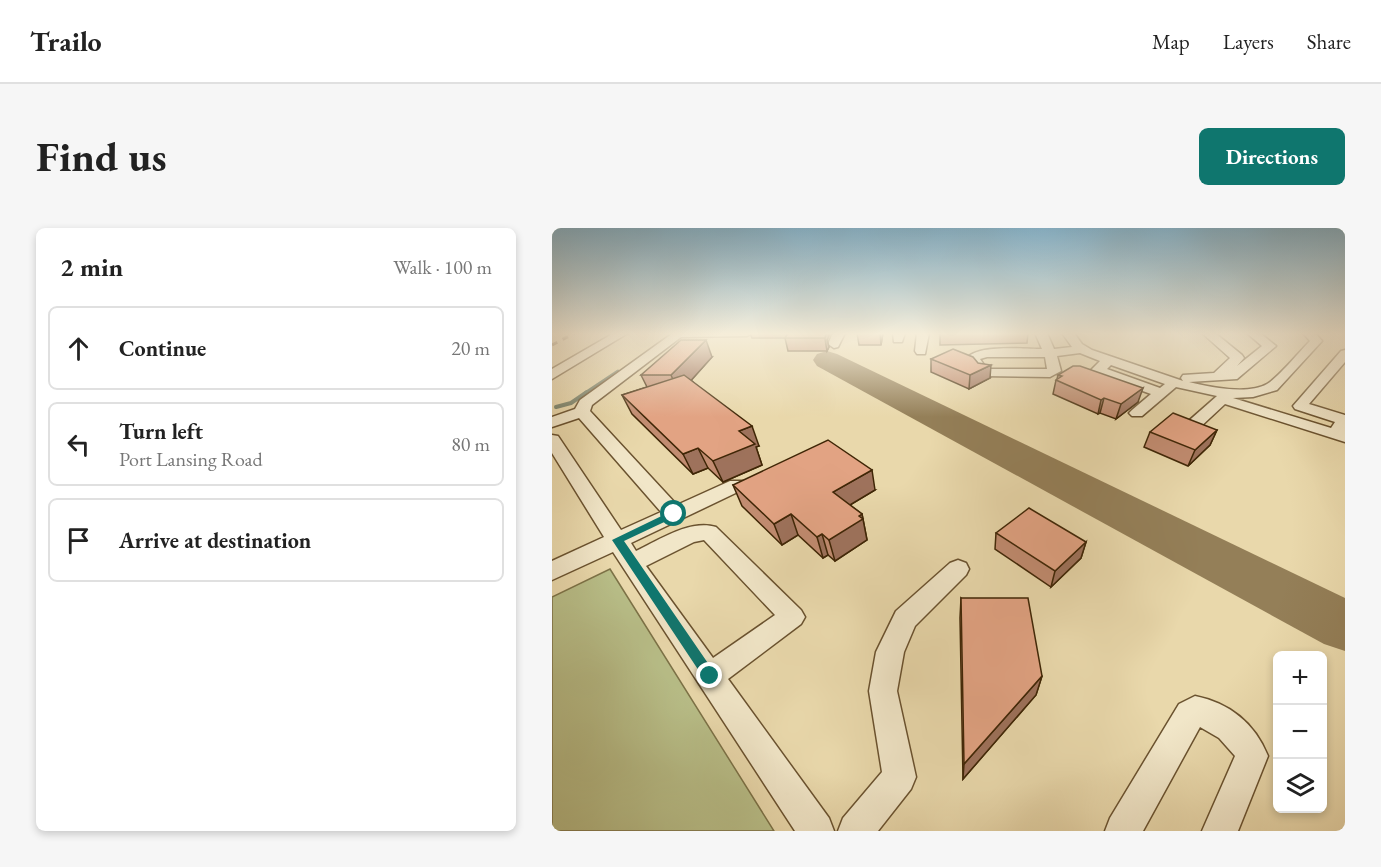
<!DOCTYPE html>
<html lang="en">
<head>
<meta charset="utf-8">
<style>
  :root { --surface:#fff; --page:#f6f6f6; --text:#222; --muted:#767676; --line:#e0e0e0; --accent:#0f766e }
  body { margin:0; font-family:"EB Garamond",serif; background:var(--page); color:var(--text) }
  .controls { position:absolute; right:18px; bottom:18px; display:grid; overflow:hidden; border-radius:9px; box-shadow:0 3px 9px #0003 }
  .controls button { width:54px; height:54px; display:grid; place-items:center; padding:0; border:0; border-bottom:2px solid var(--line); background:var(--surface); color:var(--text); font:30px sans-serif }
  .stop { position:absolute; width:18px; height:18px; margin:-14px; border:4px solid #0f766e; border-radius:50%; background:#fff }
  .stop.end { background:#0f766e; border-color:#fff; box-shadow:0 2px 6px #0008 }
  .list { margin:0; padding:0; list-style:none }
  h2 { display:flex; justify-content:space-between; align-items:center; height:78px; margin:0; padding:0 24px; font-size:26px }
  h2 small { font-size:20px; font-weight:400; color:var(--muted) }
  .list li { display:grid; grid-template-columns:39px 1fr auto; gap:18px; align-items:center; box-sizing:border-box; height:84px; margin:0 12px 12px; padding:0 12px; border:2px solid var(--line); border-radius:9px }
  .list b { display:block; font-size:22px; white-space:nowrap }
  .list p { margin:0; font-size:20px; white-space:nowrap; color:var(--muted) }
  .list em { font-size:20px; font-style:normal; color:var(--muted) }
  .icon { flex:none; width:33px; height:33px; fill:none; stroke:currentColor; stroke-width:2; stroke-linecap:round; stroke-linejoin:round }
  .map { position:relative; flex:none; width:793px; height:603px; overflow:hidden; border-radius:9px }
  header { display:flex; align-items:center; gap:36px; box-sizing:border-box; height:84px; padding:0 30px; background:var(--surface); border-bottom:2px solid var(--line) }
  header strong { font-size:28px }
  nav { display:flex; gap:33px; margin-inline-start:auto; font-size:21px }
  .intro { display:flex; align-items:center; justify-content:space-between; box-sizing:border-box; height:144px; padding:0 36px }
  h1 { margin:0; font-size:42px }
  .button { padding:15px 27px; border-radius:9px; background:var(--accent); color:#fff; font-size:21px; font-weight:700 }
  main { display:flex; gap:36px; padding:0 36px }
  aside { flex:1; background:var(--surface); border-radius:9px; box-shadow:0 3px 9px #0003 }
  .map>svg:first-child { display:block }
  .green { fill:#b8be88; stroke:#7c7247; stroke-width:1.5 }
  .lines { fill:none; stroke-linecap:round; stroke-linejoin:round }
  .stream-far1 { stroke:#747f68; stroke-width:3 }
  .stream { stroke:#747f68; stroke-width:4 }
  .taxiway { fill:#947f58; fill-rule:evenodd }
  .minor-casing { stroke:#6a522f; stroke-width:3 }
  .minor { fill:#f1e6c8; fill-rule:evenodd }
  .rail { stroke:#3f2606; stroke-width:3; stroke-dasharray:6 6; stroke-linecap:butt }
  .wall { fill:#c28c71; stroke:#3f2606; stroke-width:1.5 }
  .shaded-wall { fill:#9e725c; stroke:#3f2606; stroke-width:1.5 }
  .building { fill:#e2a383; stroke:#3f2606; stroke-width:1.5 }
  .route { fill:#0f766e }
</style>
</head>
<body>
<header>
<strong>Trailo</strong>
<nav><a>Map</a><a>Layers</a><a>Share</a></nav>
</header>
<div class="intro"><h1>Find us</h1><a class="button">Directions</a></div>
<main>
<aside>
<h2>2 min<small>Walk · 100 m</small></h2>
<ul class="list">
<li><svg class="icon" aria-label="ahead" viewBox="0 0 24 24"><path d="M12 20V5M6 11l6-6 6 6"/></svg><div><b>Continue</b></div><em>20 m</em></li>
<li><svg class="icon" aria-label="left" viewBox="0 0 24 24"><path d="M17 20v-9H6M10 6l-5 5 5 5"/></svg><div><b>Turn left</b><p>Port Lansing Road</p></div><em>80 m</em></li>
<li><svg class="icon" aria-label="arrive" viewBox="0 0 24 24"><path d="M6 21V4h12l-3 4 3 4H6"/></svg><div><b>Arrive at destination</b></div></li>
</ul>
</aside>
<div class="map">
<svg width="793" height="603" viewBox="0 0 793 603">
  <rect width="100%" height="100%" fill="#e9d8ab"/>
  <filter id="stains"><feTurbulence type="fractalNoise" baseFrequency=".00333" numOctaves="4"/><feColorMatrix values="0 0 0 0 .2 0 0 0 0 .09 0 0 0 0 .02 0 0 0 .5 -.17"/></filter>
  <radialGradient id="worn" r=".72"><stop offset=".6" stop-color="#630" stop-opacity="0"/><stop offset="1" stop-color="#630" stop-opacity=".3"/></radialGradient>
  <path class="green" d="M 58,341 L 222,603 L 0,603 L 0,369 Z"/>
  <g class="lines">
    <path class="stream-far1" d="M 33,165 L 66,143"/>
    <path class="stream" d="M 4,179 L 19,175 L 35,164"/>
    <path class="taxiway" d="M 275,123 L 285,126 L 793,370 L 793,423 L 772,416 L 265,138 L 261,132 L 265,126 Z"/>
    <g class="minor-casing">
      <path id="minor" d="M 62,105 L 76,105 L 0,151 L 0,141 Z
        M 121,105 L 201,105 L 195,108 L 129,109 L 40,177 L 38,183 L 125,277 L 178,253 L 192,253 L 194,257 L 192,261 L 79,315 L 84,323 C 107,312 138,291 164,299 L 249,382 L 253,389 L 249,396 L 176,451 L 277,590 L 282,603 L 243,603 L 61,324 L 0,352 L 0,333 L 52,309 L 0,225 L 0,207 L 6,208 L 69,302 L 109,284 L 27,190 L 0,199 L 0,189 L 23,181 L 28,172 ZM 152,312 L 223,387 L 161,430 L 94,338 L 142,314 Z
        M 281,105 L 293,105 L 286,119 L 282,120 L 276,116 Z
        M 341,105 L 353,105 L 350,114 L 342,114 Z
        M 365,105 L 377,105 L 373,126 L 365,126 L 363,123 Z
        M 483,105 L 495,105 L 502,121 L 520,119 L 510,105 L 522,105 L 530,116 L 540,122 L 631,153 L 629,150 L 631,147 L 662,145 L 678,130 L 650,105 L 663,105 L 690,127 L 692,130 L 685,138 L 710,118 L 695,105 L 708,105 L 724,118 L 685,151 L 637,154 C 657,159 696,167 715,156 C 727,149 747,124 758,113 L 751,105 L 763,105 L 770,113 L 725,162 L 701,169 L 681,170 L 779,200 L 783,194 L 743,181 L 741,178 L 789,123 L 793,122 L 793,134 L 757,176 L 793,187 L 793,214 L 673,176 L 644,203 L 632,203 L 630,200 L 632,197 L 665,168 L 624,159 L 590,188 L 580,188 L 577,185 L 580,182 L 599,166 L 541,145 L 539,142 L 548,133 L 528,125 L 505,128 L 509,143 L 498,149 L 431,148 L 426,147 L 415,130 C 426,116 473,121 490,121 ZM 435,129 L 493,129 L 495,141 L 435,141 L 428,131 ZM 559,137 L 613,156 L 608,160 L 555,141 Z
        M 406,332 L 414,335 L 417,341 L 414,347 L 363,398 L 352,424 L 345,463 L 364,549 L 359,561 L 326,603 L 286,603 L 291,590 L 330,544 L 317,463 L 324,424 L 344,383 L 398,335 Z
        M 643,468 C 678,475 703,496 716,528 L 686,603 L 650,603 L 683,528 L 667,510 L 648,499 L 591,603 L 553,603 L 558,590 L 627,476 Z"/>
    </g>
    <use href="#minor" class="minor"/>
    <path class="rail" d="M 0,117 L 23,105"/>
  </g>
  <path class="wall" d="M 198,105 L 278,105 L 275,112 L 277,119 L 275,123 L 236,123 L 233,110 L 200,110 Z
    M 305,105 L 331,105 L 329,117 L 307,117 Z
    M 388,105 L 476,105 L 475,115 L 388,117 Z
    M 160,129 L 139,152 L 207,218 L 204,219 L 210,237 L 171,254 L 156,240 L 141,246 L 80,186 L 70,167 L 95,159 L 89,147 Z
    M 379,131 L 438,150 L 417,161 L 379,144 Z
    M 506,147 L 586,174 L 564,191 L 548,185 L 546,186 L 501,166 L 504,152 L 505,151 Z
    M 665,202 L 658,217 L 636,238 L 592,219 L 598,204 Z
    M 181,257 L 323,262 L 298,277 L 310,286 L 315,312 L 283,333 L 276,327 L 271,330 L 246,307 L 230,317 L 190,278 Z
    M 444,305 L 534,314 L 529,330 L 499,359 L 443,321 Z
    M 409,370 L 490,448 L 484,467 L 411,551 L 408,390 Z"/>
  <path class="shaded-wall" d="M 272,105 L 278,105 L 275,112 L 277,119 L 275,123 Z
    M 328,105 L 331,105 L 329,117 Z
    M 154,112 L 160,129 L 127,166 L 119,147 Z
    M 439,137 L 438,150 L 417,161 L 418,147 Z
    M 591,160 L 586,174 L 564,191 L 569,176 Z
    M 552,170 L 548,185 L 546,186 L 549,172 Z
    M 200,198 L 207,218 L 204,219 L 210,237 L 171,254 L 161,233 L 187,203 Z
    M 665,202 L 658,217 L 636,238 L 643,222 Z
    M 146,220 L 156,240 L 141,246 L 131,226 Z
    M 320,242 L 323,262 L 286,284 L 281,264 Z
    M 239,286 L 246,307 L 230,317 L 222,296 Z
    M 310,286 L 315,312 L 283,333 L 277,312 Z
    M 270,306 L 276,327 L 271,330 L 265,309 Z
    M 534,314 L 529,330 L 499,359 L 503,343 Z
    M 490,448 L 484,467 L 411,551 L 412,536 Z"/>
  <path class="building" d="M 236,105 L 273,105 L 274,106 L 273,110 L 233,110 Z
    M 129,112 L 154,112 L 119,147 L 89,147 Z
    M 401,121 L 421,129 L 426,135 L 439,137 L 418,147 L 379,131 Z
    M 521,138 L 528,138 L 591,160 L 569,176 L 552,170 L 549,172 L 504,152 L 510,148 L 506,147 Z
    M 132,147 L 200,198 L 187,203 L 203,216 L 161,233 L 146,220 L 131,226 L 70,167 Z
    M 621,185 L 665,202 L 643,222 L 598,204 Z
    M 276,212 L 320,242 L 281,264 L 310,286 L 307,288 L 311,291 L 277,312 L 270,306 L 265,309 L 239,286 L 222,296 L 181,257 Z
    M 477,280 L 534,314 L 503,343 L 444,305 Z
    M 409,370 L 476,370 L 490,448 L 412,536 Z"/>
  <linearGradient id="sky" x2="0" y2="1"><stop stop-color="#87b6cf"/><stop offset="0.56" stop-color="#f5edd9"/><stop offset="1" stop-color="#f5edd9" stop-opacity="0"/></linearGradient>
  <rect width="793" height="189" fill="url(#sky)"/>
  <path class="route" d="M 122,282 L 126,286 L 125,288 L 72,313 L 162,444 L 164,448 L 162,452 L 158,454 L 153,452 L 60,312 Z"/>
  <rect width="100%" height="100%" filter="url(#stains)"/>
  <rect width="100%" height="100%" fill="url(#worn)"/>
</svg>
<div class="controls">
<button>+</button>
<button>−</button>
<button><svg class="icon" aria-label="layers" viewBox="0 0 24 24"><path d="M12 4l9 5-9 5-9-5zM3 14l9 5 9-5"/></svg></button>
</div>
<div class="stop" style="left:122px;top:286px"></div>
<div class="stop end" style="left:158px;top:448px"></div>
</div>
</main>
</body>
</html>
